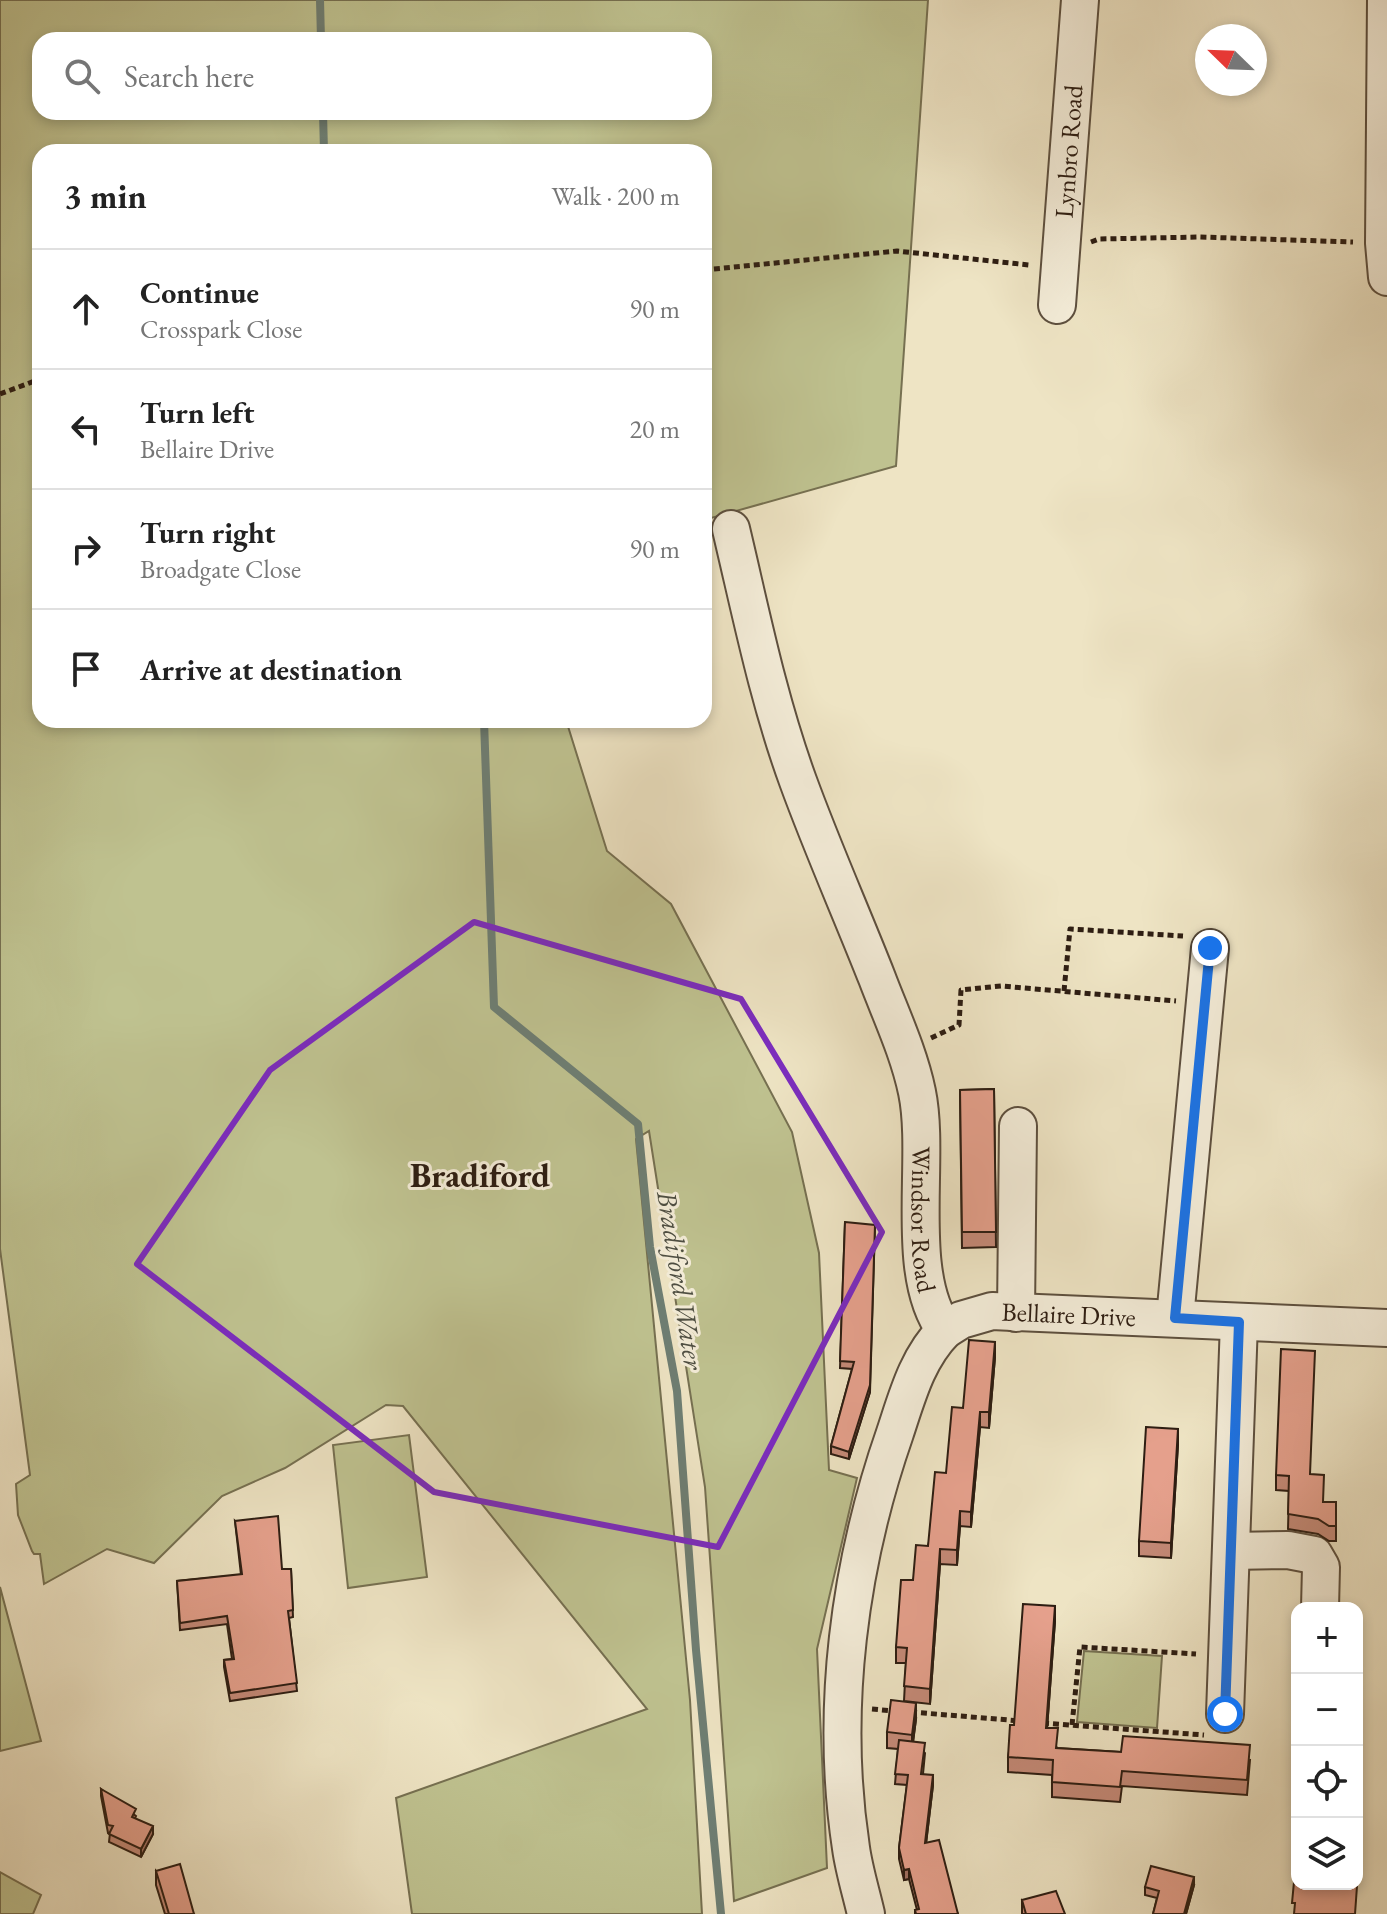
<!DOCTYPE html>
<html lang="en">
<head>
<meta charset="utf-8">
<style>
  :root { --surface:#fff; --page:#f6f6f6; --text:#222; --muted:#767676; --line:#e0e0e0 }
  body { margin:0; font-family:"EB Garamond",serif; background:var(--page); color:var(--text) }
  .controls { position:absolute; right:24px; bottom:24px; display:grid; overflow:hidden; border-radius:16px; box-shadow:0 4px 12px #0003 }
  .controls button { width:72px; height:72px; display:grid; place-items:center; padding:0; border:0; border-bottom:2px solid var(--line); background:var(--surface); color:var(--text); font:40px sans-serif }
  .compass { position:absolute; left:1195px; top:24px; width:72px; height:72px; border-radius:50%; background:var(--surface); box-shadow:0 4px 12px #0003; rotate:293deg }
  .stop { position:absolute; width:24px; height:24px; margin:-18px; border:6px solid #1a73e8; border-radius:50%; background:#fff }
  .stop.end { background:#1a73e8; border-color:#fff; box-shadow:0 2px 8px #0008 }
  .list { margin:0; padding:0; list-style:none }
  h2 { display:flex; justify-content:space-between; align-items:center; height:104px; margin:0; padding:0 32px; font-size:34px }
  h2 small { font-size:26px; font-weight:400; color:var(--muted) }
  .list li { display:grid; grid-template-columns:52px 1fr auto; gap:24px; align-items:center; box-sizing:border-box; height:120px; padding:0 32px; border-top:2px solid var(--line) }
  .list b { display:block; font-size:30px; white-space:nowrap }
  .list p { margin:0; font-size:26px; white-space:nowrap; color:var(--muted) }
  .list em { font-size:26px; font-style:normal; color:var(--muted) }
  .icon { flex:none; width:44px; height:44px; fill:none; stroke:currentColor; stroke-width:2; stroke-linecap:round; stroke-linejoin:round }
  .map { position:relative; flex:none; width:1387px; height:1914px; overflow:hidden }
  .search { position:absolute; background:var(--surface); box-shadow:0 4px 12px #0003; left:32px; top:32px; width:680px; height:88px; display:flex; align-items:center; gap:20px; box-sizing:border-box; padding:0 28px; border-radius:24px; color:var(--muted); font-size:30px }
  .panel { position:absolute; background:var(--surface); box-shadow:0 4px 12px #0003; left:32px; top:144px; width:680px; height:584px; border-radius:24px }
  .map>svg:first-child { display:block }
  .green { fill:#bfc290; stroke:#767051; stroke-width:2; fill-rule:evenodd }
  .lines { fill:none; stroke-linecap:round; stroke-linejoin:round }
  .stream { stroke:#6e7e73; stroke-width:8 }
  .minor-casing { stroke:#5d4f3e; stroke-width:40 }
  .path { stroke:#2d1d12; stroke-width:5; stroke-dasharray:6 4; stroke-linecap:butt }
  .minor { stroke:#f4edd9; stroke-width:36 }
  .wall { fill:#c58a78; stroke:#2d1d12; stroke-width:2 }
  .shaded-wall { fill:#a07062; stroke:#2d1d12; stroke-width:2 }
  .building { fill:#e5a08c; stroke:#2d1d12; stroke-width:2 }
  .route { stroke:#1a73e8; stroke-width:10 }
  .marked { fill:none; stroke:#7b2cbf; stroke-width:6; stroke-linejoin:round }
  .labels { text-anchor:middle; stroke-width:6; stroke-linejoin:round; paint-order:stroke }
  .street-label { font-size:26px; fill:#2d1d12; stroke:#f4edd9 }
  .water-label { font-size:28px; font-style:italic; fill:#4d4e42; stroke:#f4edd9 }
  .district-label { font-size:34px; font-weight:bold; fill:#2d1d12; stroke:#f4edd9 }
</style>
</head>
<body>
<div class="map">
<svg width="1387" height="1914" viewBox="0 0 1387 1914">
  <rect width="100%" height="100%" fill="#eee4c4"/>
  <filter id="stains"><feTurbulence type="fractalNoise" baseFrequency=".0025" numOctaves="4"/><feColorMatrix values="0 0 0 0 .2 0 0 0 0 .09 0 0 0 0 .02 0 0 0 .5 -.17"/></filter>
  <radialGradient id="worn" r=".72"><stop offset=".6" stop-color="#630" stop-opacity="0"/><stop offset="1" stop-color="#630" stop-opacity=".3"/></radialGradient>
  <path class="green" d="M 0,0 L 928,0 L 896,466 L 704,520 L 704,152 L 40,152 L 40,720 L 566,720 L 607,851 L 671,904 L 792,1132 L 819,1253 L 829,1470 L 857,1478 L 817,1649 L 827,1868 L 734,1901 L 705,1487 L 649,1131 L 636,1139 L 690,1700 L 702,1914 L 412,1914 L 396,1798 L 647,1709 L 403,1406 L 386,1405 L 285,1468 L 222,1496 L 154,1563 L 107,1549 L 44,1584 L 40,1554 L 34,1554 L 32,1551 L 18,1515 L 16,1484 L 30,1475 L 0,1249 ZM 40,40 L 704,40 L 704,112 L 40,112 Z
    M 409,1435 L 427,1577 L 348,1588 L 333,1445 Z
    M 0,1587 L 41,1741 L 0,1751 Z
    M 1084,1651 L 1162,1656 L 1157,1728 L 1077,1722 Z
    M 0,1872 L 41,1895 L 33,1914 L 0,1914 Z"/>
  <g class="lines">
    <path class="stream" d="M 320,0 L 321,40
      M 323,112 L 324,152
      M 484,720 L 494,1007 L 638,1124 L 650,1247 L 677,1391 L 696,1650 L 721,1914"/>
    <g class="minor-casing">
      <g id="minor">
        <path d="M 1386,0 L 1384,243 L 1387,277"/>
        <path id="s1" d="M 1057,305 L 1080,0"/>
        <path id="s2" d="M 731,529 C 751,613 768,699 798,781 C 822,847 851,912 877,978 C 891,1015 909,1053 917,1092 C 931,1159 903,1274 945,1330 C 917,1358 907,1397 895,1433 C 849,1565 830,1710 851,1848 C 854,1870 861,1892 866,1914"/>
        <path d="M 1016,1313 L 1018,1126"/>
        <path d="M 1175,1318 L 1210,948"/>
        <path id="s3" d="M 945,1330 L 961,1320 L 992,1311 L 1387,1328"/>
        <path d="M 1231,1551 L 1288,1550 L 1314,1555 L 1321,1567 L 1320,1608"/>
        <path d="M 1225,1714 L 1239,1322"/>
      </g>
    </g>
    <path class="path" d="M 1091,242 L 1099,239 L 1200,237 L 1353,242
      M 704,270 L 897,251 L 1029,265
      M 0,394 L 40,379
      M 1064,991 L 1070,929 L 1183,936
      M 931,1038 L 959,1025 L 961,990 L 1001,986 L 1176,1001
      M 872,1709 L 893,1711
      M 911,1712 L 1021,1721
      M 1043,1723 L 1204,1735
      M 1072,1725 L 1080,1647 L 1196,1654"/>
    <use href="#minor" class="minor"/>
  </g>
  <path class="wall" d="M 994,1089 L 996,1247 L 962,1248 L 960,1090 Z
    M 845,1222 L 870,1392 L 849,1459 L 831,1454 L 831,1446 L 852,1369 L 840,1368 Z
    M 995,1357 L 989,1428 L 980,1427 L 971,1527 L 960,1526 L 957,1565 L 940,1564 L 930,1704 L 904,1701 L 906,1663 L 896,1663 L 896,1647 L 913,1580 L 928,1546 L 963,1408 Z
    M 1178,1444 L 1171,1558 L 1139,1556 L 1139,1541 Z
    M 1310,1474 L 1323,1502 L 1336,1502 L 1336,1541 L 1329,1541 L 1318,1534 L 1288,1529 L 1289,1491 L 1276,1490 L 1276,1475 Z
    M 235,1521 L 282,1569 L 291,1569 L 293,1617 L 289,1618 L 297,1691 L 230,1701 L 224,1667 L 224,1660 L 232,1659 L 227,1624 L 180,1630 L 177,1581 L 241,1575 Z
    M 1055,1621 L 1047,1728 L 1057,1748 L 1250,1760 L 1247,1795 L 1122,1786 L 1120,1802 L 1052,1797 L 1052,1775 L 1008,1772 L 1008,1757 L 1014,1725 Z
    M 916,1719 L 913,1741 L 925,1753 L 923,1774 L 933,1785 L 926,1843 L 958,1914 L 915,1914 L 915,1910 L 917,1910 L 909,1879 L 904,1880 L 899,1859 L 899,1848 L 907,1785 L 895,1784 L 898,1749 L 887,1748 L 887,1732 Z
    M 101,1789 L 136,1816 L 135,1818 L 153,1834 L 141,1857 L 109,1842 L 110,1833 L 108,1833 L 101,1796 Z
    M 156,1871 L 194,1914 L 165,1914 L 156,1885 Z
    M 1194,1885 L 1186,1914 L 1153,1914 L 1157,1898 L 1145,1895 L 1145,1887 Z
    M 1022,1900 L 1065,1914 L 1022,1914 Z"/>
  <path class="shaded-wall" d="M 875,1225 L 870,1392 L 849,1459 L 849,1452 Z
    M 995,1342 L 995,1357 L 989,1428 L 989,1412 Z
    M 980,1412 L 980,1427 L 971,1527 L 971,1512 Z
    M 1178,1429 L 1178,1444 L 1171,1558 L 1171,1543 Z
    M 960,1511 L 960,1526 L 957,1565 L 957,1550 Z
    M 940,1549 L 940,1564 L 930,1704 L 930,1689 Z
    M 1055,1606 L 1055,1621 L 1046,1743 L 1046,1728 Z
    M 916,1703 L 916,1719 L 912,1751 L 912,1735 Z
    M 933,1775 L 933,1785 L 925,1853 L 925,1843 Z
    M 153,1826 L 153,1834 L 141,1857 L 141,1849 Z
    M 909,1869 L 909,1879 L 904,1880 L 904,1870 Z
    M 1194,1877 L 1194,1885 L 1186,1914 L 1184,1914 Z"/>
  <path class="building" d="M 994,1089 L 996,1232 L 962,1232 L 960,1090 Z
    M 845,1222 L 875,1225 L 870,1385 L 849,1452 L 831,1446 L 854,1362 L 840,1361 Z
    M 969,1340 L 995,1342 L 989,1412 L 980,1412 L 971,1512 L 960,1511 L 957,1550 L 940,1549 L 930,1689 L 904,1686 L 907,1648 L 896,1647 L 901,1580 L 913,1580 L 916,1545 L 928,1546 L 935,1472 L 946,1473 L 952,1407 L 963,1408 Z
    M 1281,1349 L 1315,1351 L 1310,1474 L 1324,1475 L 1323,1502 L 1336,1502 L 1336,1526 L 1329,1526 L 1318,1519 L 1288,1514 L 1289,1476 L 1276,1475 Z
    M 1146,1427 L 1178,1429 L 1171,1543 L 1139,1541 Z
    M 278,1516 L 282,1569 L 291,1569 L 293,1610 L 288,1611 L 297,1683 L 230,1693 L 224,1660 L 234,1659 L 227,1616 L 180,1623 L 177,1581 L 242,1574 L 235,1521 Z
    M 1023,1604 L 1055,1606 L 1046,1728 L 1058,1728 L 1056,1748 L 1121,1752 L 1123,1736 L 1250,1745 L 1247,1780 L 1122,1771 L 1120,1787 L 1052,1782 L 1053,1760 L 1008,1757 L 1010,1725 L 1014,1725 Z
    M 891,1700 L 916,1703 L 912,1735 L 887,1732 Z
    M 899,1740 L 925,1743 L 921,1774 L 933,1775 L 925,1843 L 939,1840 L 958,1914 L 916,1914 L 915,1910 L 919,1909 L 909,1869 L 904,1870 L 899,1848 L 908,1775 L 895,1774 Z
    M 101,1789 L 136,1809 L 132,1817 L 153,1826 L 141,1849 L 109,1834 L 113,1826 L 108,1825 Z
    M 1296,1861 L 1297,1861 L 1297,1884 L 1353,1884 L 1353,1886 L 1357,1886 L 1355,1914 L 1294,1914 L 1295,1903 L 1292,1903 Z
    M 180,1864 L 194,1914 L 169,1914 L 156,1871 Z
    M 1151,1866 L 1194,1877 L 1184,1914 L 1153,1914 L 1159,1891 L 1145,1887 Z
    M 1056,1891 L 1065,1914 L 1026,1914 L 1022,1900 Z"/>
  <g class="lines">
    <path class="route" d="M 1210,948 L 1175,1318 L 1239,1322 L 1225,1714"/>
  </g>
  <path class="marked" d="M 474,922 L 741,999 L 882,1232 L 718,1547 L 434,1492 L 137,1264 L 270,1070 Z"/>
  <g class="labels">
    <g class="street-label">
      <text dy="9" stroke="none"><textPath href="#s1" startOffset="154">Lynbro Road</textPath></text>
      <text dy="9" stroke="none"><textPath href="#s2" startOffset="722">Windsor Road</textPath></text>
      <text dy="9" stroke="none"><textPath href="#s3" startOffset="128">Bellaire Drive</textPath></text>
    </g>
    <g class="water-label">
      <text transform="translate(681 1280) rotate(81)" y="10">Bradiford Water</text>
    </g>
    <g class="district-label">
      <text x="480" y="1187">Bradiford</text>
    </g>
  </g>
  <rect width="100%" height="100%" filter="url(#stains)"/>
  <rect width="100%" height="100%" fill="url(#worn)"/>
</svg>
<div class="controls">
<button>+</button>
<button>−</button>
<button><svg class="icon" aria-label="locate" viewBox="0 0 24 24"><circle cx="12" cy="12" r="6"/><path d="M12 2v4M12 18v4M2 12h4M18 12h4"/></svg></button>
<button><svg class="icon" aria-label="layers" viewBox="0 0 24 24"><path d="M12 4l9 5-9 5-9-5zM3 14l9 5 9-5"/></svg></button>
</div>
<svg class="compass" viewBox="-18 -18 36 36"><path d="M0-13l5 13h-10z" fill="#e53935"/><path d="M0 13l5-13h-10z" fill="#767676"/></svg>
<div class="stop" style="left:1225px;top:1714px"></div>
<div class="stop end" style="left:1210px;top:948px"></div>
<div class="search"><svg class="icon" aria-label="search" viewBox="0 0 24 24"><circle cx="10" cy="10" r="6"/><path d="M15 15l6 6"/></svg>Search here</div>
<section class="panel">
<h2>3 min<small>Walk · 200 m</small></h2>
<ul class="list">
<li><svg class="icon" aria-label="ahead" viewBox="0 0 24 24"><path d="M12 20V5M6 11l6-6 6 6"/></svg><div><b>Continue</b><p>Crosspark Close</p></div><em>90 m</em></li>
<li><svg class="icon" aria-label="left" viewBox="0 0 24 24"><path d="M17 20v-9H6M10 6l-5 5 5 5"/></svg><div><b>Turn left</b><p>Bellaire Drive</p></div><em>20 m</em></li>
<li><svg class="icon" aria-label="right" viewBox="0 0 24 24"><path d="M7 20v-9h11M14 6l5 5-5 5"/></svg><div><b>Turn right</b><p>Broadgate Close</p></div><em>90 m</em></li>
<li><svg class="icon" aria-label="arrive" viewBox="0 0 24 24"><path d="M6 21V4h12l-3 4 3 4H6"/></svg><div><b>Arrive at destination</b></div></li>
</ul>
</section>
</div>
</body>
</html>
